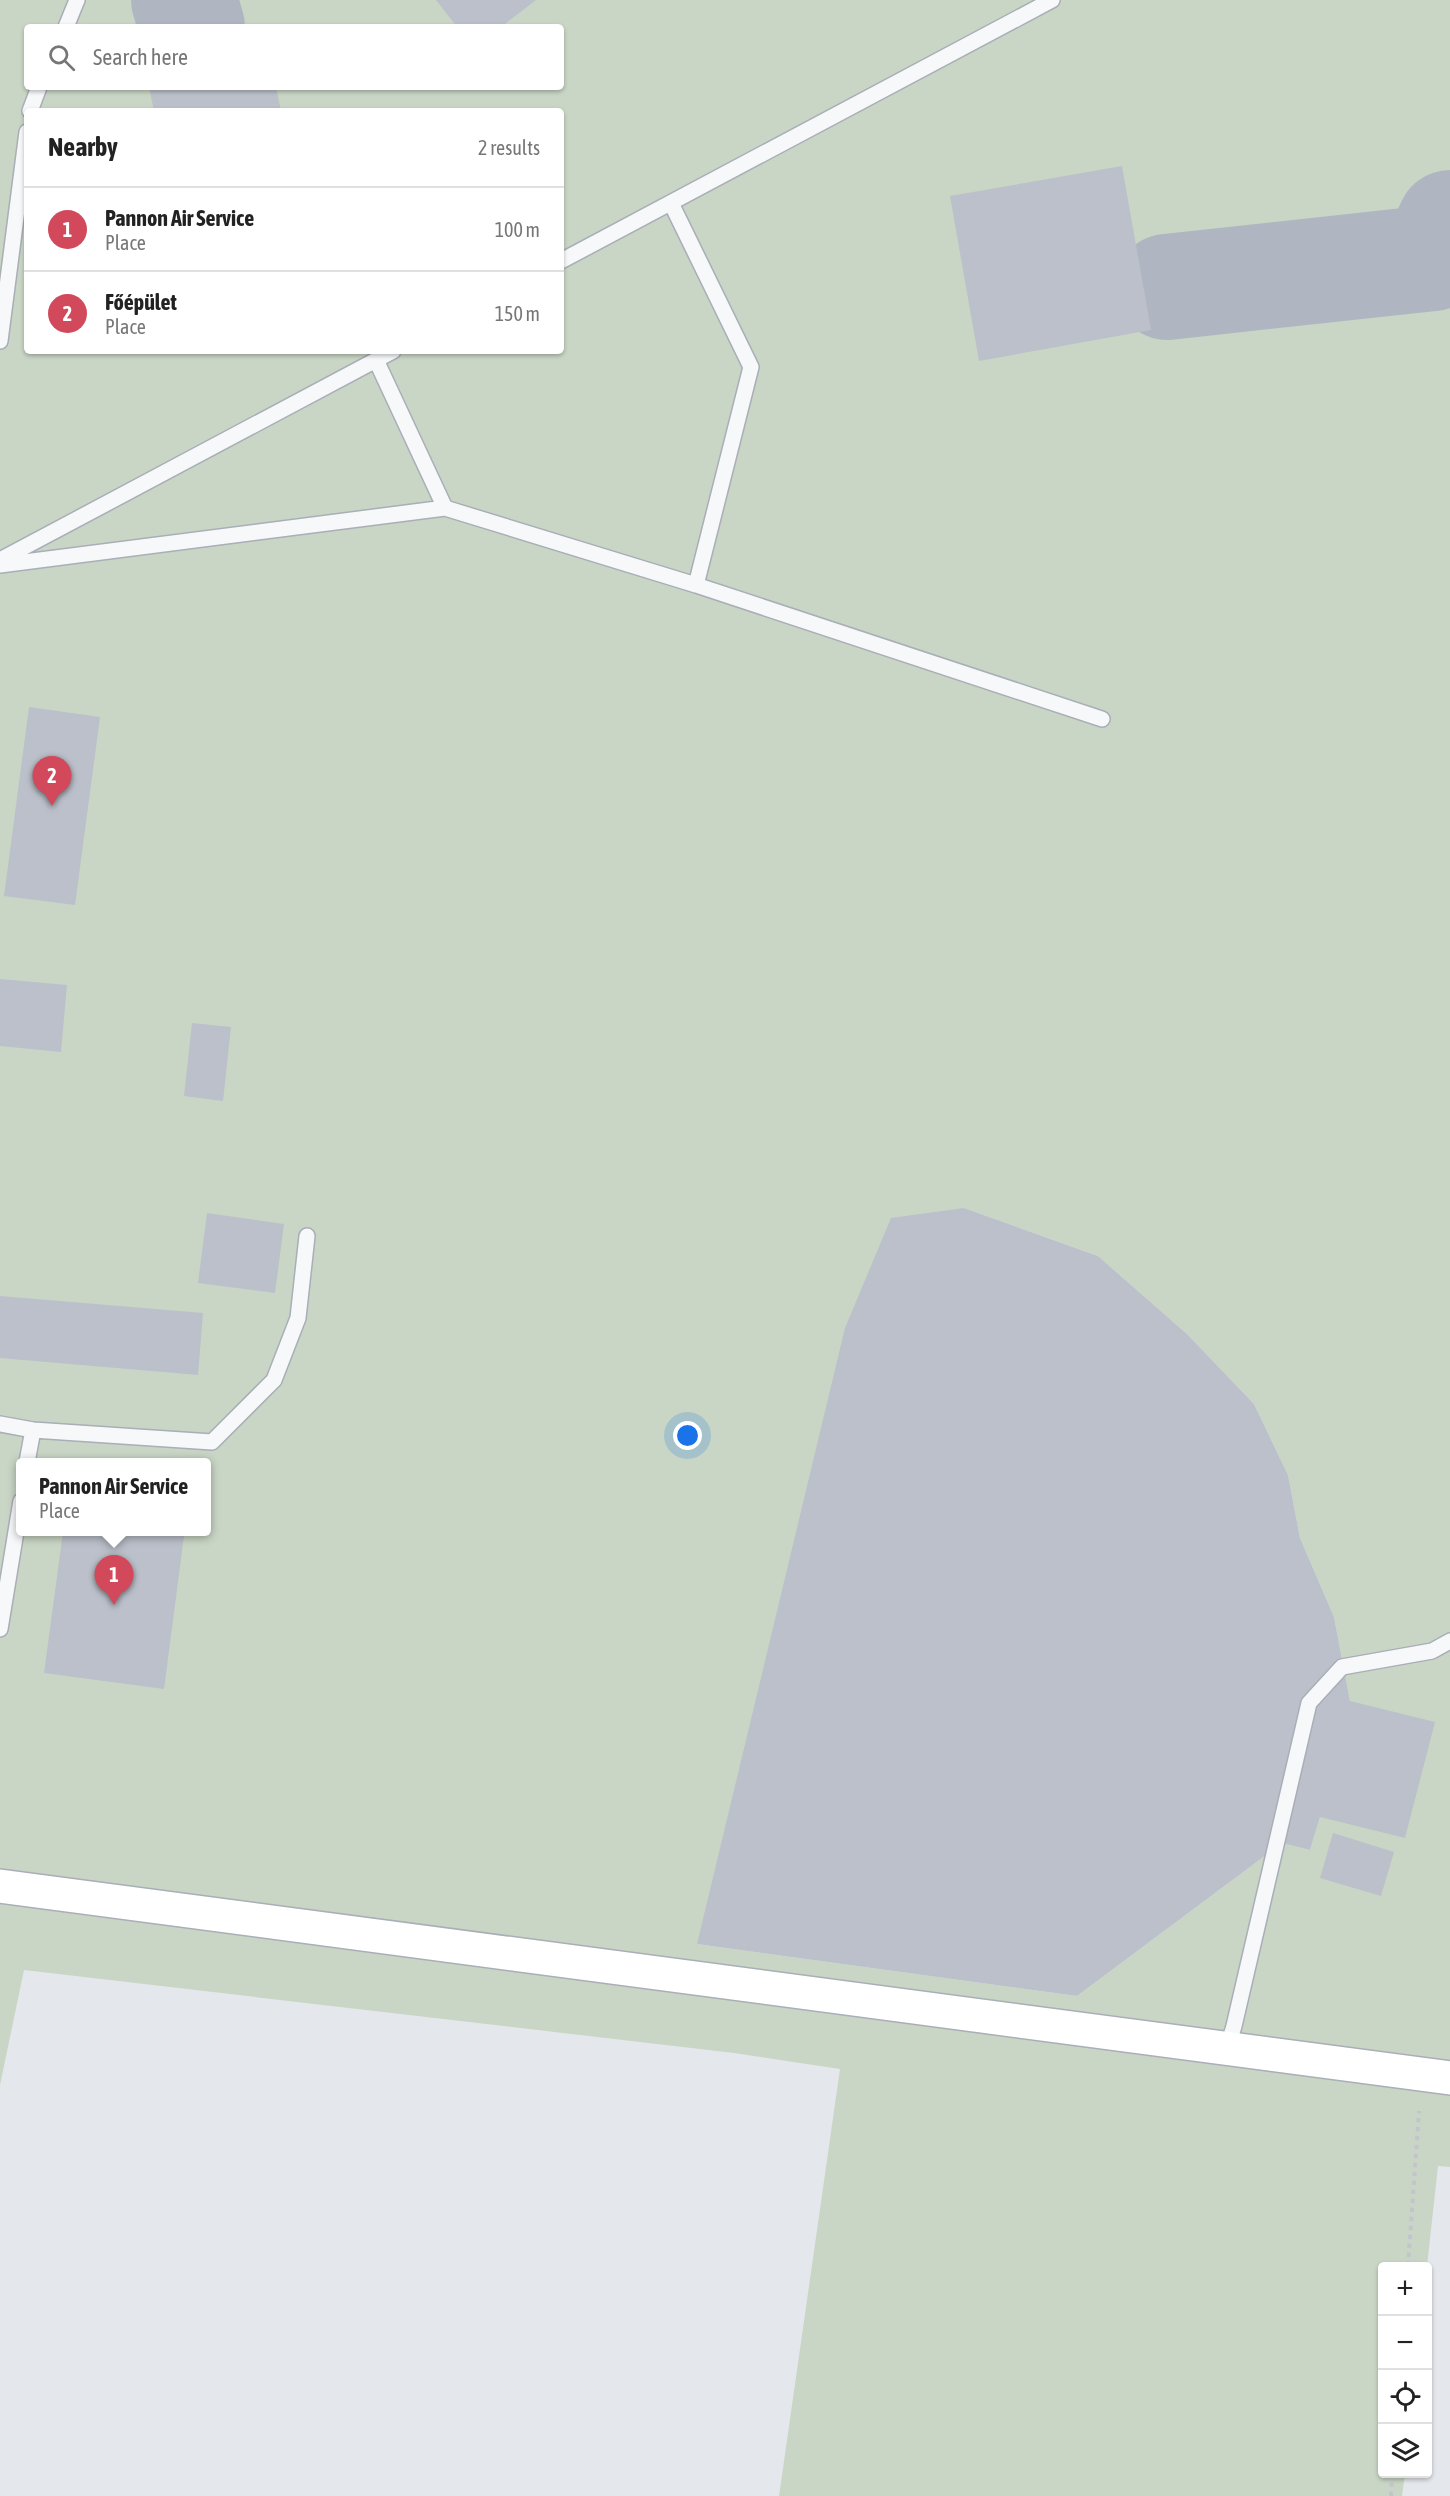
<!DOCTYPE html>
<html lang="en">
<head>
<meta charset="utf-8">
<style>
  :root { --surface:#fff; --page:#f2f2f2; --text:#222; --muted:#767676; --line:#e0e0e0; --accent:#d1495b }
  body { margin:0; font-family:"Asap Condensed",sans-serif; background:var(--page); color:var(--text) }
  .controls { position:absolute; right:18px; bottom:18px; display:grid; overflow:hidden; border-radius:6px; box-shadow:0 2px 4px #0004 }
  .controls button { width:54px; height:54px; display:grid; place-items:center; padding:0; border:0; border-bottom:2px solid var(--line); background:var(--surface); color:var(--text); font:30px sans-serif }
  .you { position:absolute; left:688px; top:1436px; width:21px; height:21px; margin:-15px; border:4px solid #fff; border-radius:50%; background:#1a73e8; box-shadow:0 0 0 9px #1a73e833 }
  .badge { display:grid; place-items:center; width:39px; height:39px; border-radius:50%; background:var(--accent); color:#fff; font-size:20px; font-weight:700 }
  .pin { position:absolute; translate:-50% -50px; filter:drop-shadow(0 2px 3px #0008) }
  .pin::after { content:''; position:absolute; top:32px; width:21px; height:18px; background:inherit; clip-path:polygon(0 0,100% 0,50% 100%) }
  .popup { position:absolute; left:16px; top:1458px; width:195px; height:78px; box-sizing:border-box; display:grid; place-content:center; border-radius:6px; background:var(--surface); filter:drop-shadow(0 2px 4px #0005); font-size:20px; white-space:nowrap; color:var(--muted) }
  .popup b { font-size:22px; color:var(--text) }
  .popup::after { content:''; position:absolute; left:50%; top:100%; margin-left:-12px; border:12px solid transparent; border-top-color:var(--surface) }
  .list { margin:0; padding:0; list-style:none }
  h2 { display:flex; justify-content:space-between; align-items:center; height:78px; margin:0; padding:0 24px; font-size:26px }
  h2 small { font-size:20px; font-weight:400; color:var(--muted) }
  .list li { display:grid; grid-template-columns:39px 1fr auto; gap:18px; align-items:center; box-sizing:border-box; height:84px; padding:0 24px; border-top:2px solid var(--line) }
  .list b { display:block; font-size:22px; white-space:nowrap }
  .list p { margin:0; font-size:20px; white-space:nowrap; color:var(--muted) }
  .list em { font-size:20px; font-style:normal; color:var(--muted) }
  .icon { flex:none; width:33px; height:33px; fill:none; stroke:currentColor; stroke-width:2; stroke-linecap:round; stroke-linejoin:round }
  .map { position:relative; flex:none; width:1450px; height:2496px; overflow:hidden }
  .search { position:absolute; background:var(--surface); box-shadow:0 2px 4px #0004; left:24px; top:24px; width:540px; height:66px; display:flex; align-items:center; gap:15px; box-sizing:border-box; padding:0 21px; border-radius:6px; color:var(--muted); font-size:22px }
  .panel { position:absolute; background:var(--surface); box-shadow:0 2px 4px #0004; left:24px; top:108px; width:540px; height:246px; border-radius:6px }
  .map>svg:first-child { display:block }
  .green { fill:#c9d6c5; fill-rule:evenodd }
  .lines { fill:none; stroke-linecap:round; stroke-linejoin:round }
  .taxiway { stroke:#b0b6c1; stroke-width:106 }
  .building { fill:#bbc0ca }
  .service-casing { stroke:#a9aeb7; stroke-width:18 }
  .secondary-casing { stroke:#a9aeb7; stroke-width:36 }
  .path { stroke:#c2c5cb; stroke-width:4; stroke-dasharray:4.5 4.5; stroke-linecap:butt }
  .service { stroke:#f7f8fa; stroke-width:15 }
  .secondary { stroke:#fff; stroke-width:33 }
</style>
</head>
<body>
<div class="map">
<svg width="1450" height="2496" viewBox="0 0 1450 2496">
  <rect width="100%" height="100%" fill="#e4e7ec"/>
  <path class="green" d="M 0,0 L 1450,0 L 1450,2167 L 1438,2166 L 1427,2266 L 1382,2266 L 1382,2474 L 1405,2474 L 1402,2496 L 779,2496 L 840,2069 L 734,2053 L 24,1970 L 0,2085 ZM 27,27 L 561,27 L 561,87 L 27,87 ZM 27,111 L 561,111 L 561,351 L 27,351 ZM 964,1208 L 1098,1256 L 1187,1334 L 1254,1404 L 1288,1475 L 1300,1538 L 1334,1617 L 1352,1712 L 1310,1850 L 1282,1843 L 1077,1996 L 697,1944 ZM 21,1462 L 207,1462 L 207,1532 L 21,1532 Z"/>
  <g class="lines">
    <path class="taxiway" d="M 184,0 L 192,27
      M 1167,287 L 1433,258 L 1450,223"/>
  </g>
  <path class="building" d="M 436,0 L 536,0 L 501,27 L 457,27 Z
    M 149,87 L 276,87 L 281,111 L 154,111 Z
    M 1122,166 L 1151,330 L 979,361 L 950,196 Z
    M 29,707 L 100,717 L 75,905 L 4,896 Z
    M 0,979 L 67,985 L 61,1052 L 0,1046 Z
    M 192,1023 L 231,1027 L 223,1101 L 184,1096 Z
    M 964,1208 L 1098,1256 L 1187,1334 L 1254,1404 L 1288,1475 L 1300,1538 L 1334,1617 L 1350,1701 L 1435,1722 L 1405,1838 L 1320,1817 L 1310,1850 L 1282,1843 L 1077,1996 L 697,1944 L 845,1328 L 891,1218 Z
    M 207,1213 L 284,1224 L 275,1293 L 198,1283 Z
    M 0,1296 L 203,1313 L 198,1375 L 0,1358 Z
    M 63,1532 L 150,1532 L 184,1536 L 164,1689 L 44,1673 Z
    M 1333,1833 L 1394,1852 L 1381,1896 L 1320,1878 Z"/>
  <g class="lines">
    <g class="service-casing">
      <path id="service" d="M 66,27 L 77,0
        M 30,111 L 39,87
        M 671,203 L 751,367 L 696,585 L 1102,719
        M 561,261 L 1052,0
        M 0,341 L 27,132
        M 376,360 L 445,508 L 696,585
        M 0,560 L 393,351
        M 0,565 L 445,508
        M 0,1424 L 33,1430 L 27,1462
        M 33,1430 L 212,1442 L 274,1380 L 298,1318 L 307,1236
        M 0,1629 L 21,1501
        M 1227,2049 L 1234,2026 L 1309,1703 L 1342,1667 L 1432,1651 L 1450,1641"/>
    </g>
    <g class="secondary-casing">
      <path id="secondary" d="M 0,1886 L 1450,2078"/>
    </g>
    <path class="path" d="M 1408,2266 L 1419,2111
      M 1391,2496 L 1392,2474"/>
    <use href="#service" class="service"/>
    <use href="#secondary" class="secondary"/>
  </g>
</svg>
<div class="controls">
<button>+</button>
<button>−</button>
<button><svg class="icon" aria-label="locate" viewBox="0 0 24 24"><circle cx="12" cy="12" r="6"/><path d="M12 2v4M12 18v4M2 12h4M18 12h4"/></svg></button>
<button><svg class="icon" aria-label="layers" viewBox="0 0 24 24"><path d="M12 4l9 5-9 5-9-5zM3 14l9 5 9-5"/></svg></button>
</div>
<div class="you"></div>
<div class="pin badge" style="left:114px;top:1605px">1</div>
<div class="popup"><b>Pannon Air Service</b>Place</div>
<div class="pin badge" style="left:52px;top:806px">2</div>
<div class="search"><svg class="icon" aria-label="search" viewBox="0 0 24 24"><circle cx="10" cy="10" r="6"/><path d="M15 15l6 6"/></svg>Search here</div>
<section class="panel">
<h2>Nearby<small>2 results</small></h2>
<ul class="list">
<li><span class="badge">1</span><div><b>Pannon Air Service</b><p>Place</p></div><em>100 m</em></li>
<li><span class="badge">2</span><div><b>Főépület</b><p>Place</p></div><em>150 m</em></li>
</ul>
</section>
</div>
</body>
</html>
